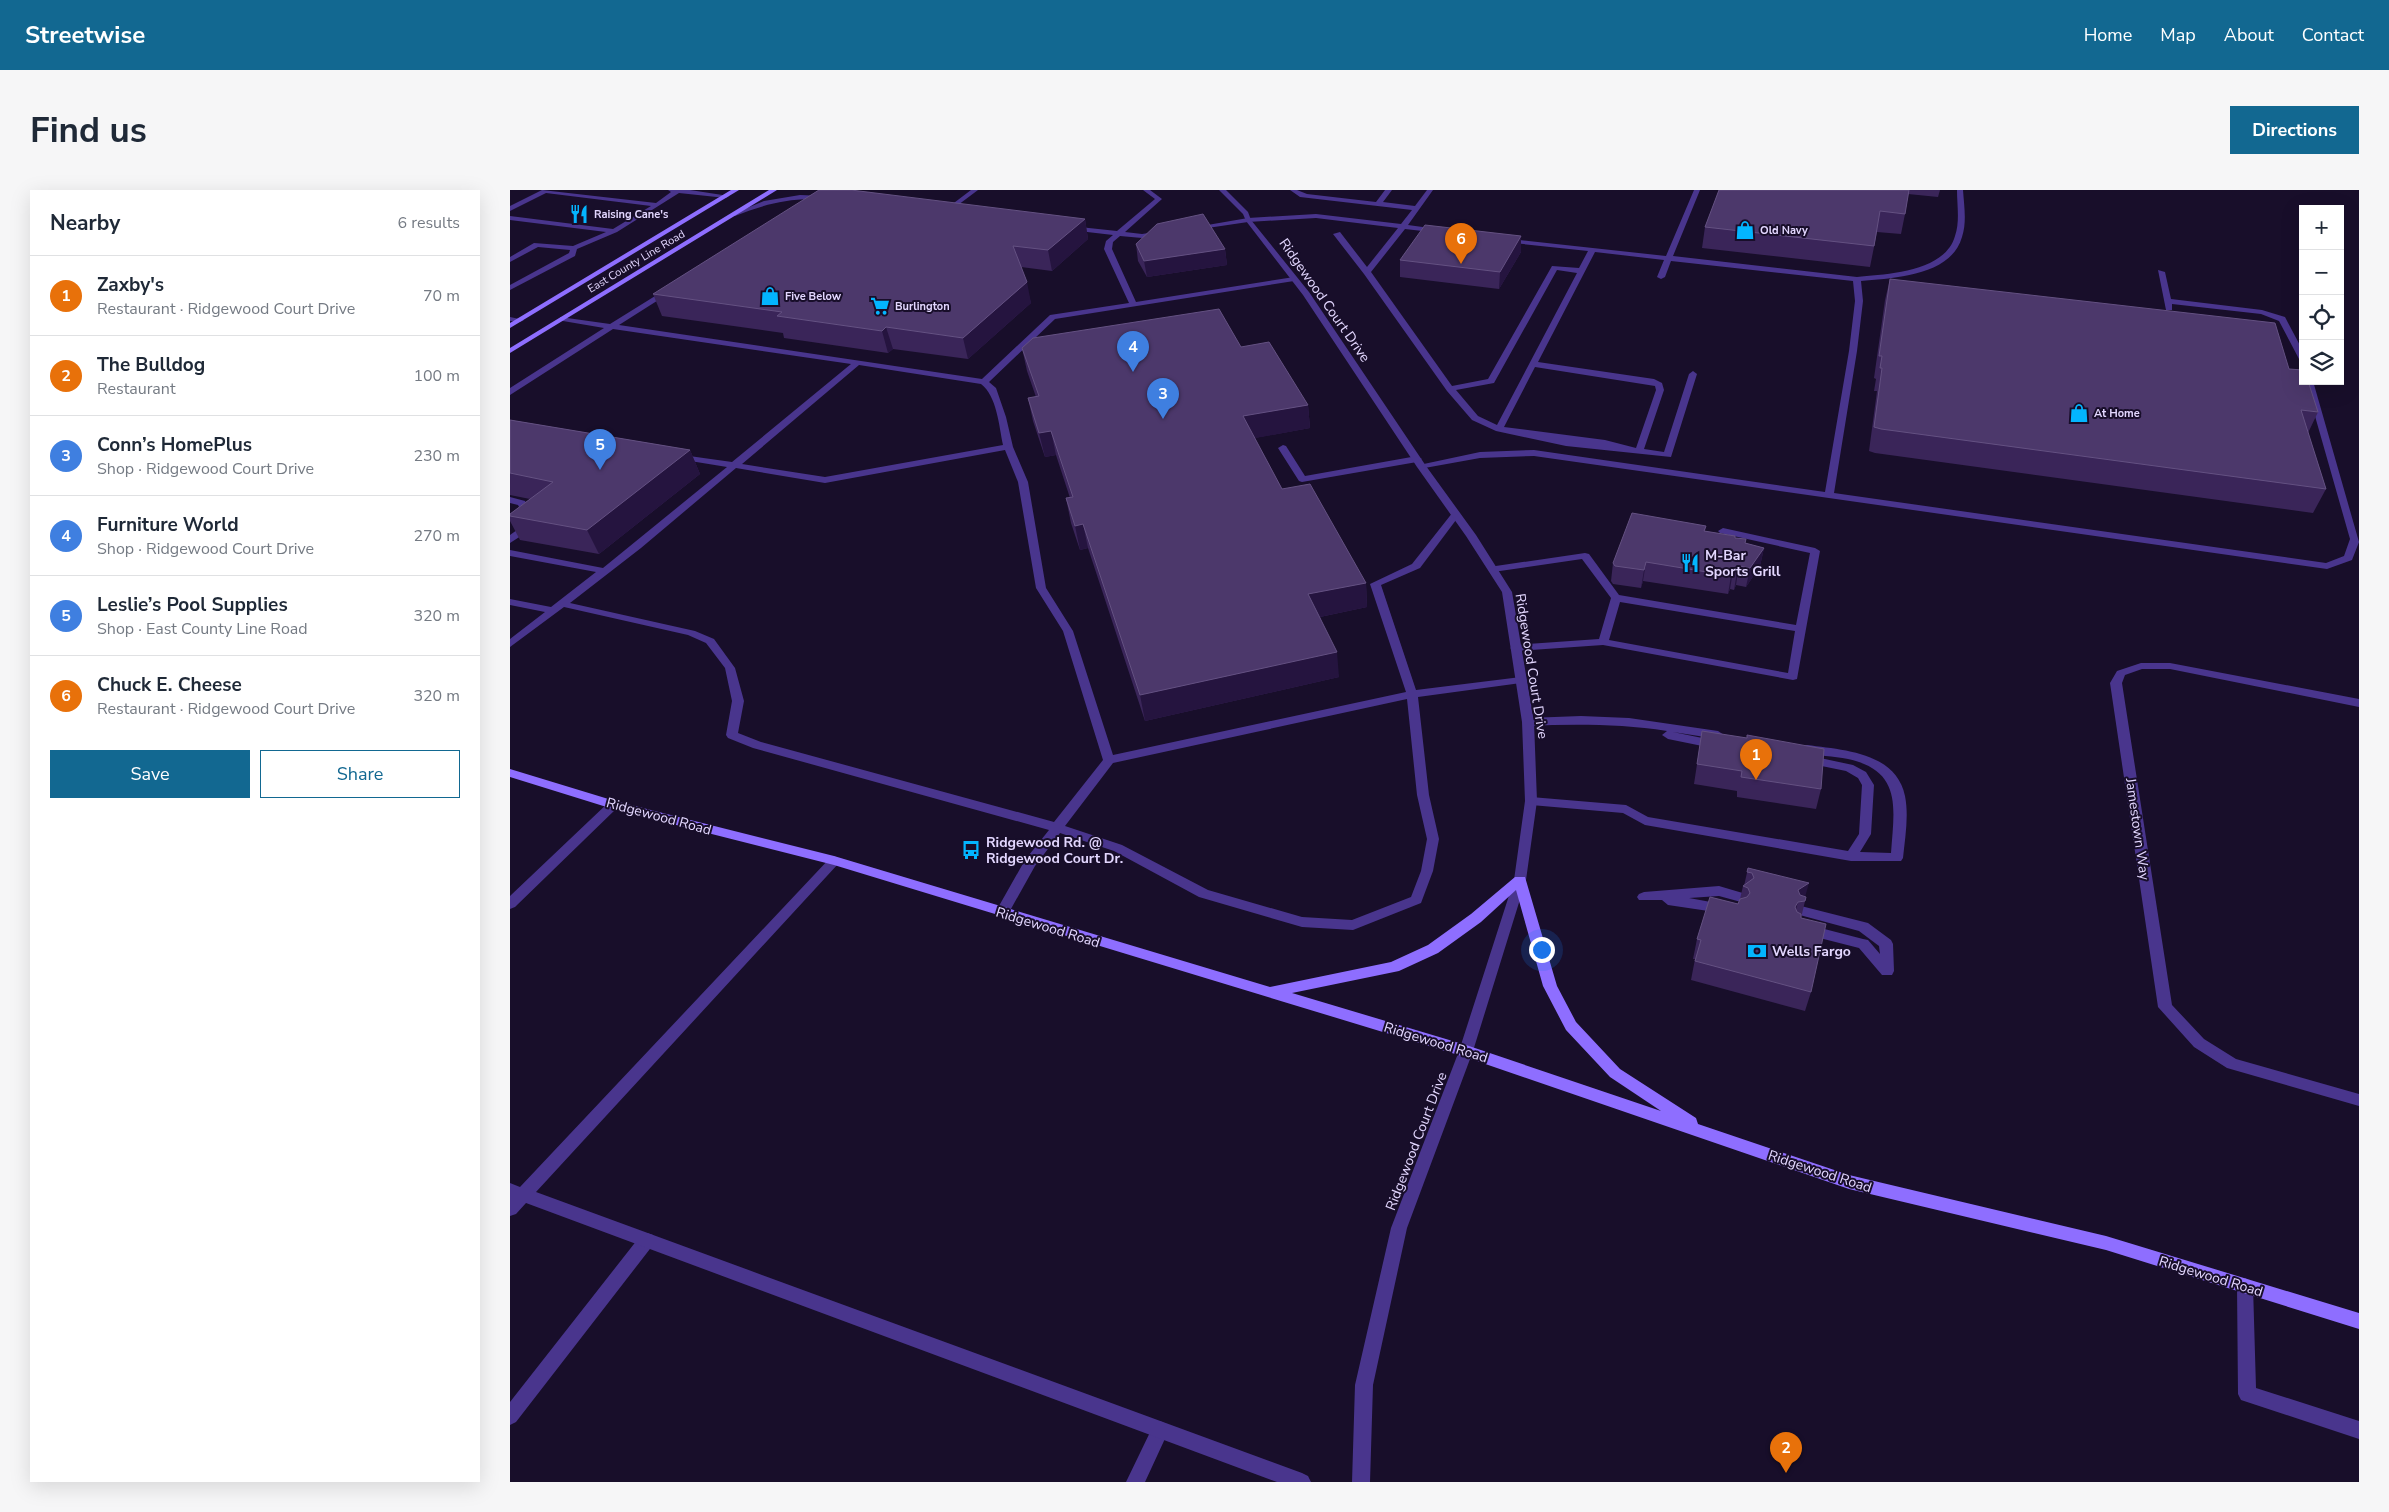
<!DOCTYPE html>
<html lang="en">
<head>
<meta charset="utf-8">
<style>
  :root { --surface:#fff; --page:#f6f6f7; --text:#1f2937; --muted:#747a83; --line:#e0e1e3; --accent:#126891 }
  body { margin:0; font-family:"Nunito Sans",sans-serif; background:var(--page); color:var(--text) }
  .controls { position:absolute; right:15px; top:15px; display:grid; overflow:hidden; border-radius:0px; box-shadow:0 5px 20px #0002 }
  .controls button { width:45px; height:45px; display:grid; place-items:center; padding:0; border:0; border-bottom:1px solid var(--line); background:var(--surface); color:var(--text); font:25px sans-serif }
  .you { position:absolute; left:1031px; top:759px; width:18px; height:18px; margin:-12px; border:4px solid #fff; border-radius:50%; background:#1a73e8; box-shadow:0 0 0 8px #1a73e833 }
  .badge { display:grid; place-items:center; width:32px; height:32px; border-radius:50%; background:var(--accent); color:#fff; font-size:16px; font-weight:700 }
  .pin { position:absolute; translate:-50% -41px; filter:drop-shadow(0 1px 2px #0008) }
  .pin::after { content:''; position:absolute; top:26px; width:18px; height:15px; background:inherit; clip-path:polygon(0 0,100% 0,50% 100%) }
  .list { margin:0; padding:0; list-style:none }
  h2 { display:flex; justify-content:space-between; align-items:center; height:65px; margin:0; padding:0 20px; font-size:21px }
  h2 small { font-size:16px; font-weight:400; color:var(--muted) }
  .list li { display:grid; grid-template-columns:32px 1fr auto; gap:15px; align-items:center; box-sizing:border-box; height:80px; padding:0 20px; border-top:1px solid var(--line) }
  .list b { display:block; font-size:19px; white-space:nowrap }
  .list p { margin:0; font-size:16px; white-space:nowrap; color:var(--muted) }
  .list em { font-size:16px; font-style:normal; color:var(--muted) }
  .actions { display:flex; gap:10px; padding:15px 20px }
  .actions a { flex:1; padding:11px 0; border:1px solid var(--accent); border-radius:0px; text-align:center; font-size:18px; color:var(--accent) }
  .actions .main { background:var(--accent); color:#fff }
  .icon { flex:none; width:28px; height:28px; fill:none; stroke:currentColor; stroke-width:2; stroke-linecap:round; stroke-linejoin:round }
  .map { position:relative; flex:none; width:1849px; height:1292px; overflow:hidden; border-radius:0px }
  header { display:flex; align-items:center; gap:30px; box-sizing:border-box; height:70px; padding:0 25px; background:var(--accent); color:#fff }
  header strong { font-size:24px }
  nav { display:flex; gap:28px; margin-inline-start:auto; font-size:18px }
  .intro { display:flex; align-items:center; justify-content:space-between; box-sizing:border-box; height:120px; padding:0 30px }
  h1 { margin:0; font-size:35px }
  .button { padding:12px 22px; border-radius:0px; background:var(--accent); color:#fff; font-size:18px; font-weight:700 }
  main { display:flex; gap:30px; padding:0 30px }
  aside { flex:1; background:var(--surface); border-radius:0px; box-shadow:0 5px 20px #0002 }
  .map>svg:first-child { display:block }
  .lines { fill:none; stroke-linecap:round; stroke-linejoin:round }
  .lane { fill:#49358d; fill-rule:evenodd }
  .street { fill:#49358d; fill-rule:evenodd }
  .secondary { fill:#8e6eff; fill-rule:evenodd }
  .wall { fill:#3a2559 }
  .shaded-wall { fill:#25143f }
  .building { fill:#4c386b; stroke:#645182 }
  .labels { text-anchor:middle; stroke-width:4; stroke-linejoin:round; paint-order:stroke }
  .far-poi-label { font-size:11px; font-weight:bold; fill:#e3d7ff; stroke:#180e2a; text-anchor:start }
  .far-street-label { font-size:11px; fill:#e3d7ff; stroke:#180e2a }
  .street-label { font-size:14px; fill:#e3d7ff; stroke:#180e2a }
  .poi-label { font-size:14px; font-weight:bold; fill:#e3d7ff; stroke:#180e2a; text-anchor:start }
</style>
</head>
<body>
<header>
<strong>Streetwise</strong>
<nav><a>Home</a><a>Map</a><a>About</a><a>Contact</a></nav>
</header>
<div class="intro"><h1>Find us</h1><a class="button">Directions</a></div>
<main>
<aside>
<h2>Nearby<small>6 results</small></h2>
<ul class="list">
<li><span class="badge" style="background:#e8710a">1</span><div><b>Zaxby's</b><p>Restaurant · Ridgewood Court Drive</p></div><em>70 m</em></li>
<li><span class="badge" style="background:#e8710a">2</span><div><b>The Bulldog</b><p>Restaurant</p></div><em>100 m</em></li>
<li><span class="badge" style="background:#3f7fe0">3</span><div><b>Conn’s HomePlus</b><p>Shop · Ridgewood Court Drive</p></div><em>230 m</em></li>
<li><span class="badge" style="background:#3f7fe0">4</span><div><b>Furniture World</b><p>Shop · Ridgewood Court Drive</p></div><em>270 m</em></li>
<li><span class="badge" style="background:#3f7fe0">5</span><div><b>Leslie’s Pool Supplies</b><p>Shop · East County Line Road</p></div><em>320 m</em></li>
<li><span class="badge" style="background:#e8710a">6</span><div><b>Chuck E. Cheese</b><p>Restaurant · Ridgewood Court Drive</p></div><em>320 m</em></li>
</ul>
<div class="actions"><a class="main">Save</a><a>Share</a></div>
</aside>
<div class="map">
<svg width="1849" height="1292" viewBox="0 0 1849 1292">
  <rect width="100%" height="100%" fill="#180e2a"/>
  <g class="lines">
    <path class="lane" d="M 32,0 L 146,13 L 161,2 L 158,0 L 180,0 L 219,6 L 216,8 L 169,3 L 107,42 L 67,59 L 65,66 L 0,100 L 0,95 L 59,63 L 60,60 L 28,57 L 0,72 L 0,67 L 24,53 L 63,56 L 96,42 L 0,30 L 0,26 L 103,39 L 141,16 L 36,3 L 0,21 L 0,16 Z
      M 461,0 L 468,0 L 436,24 L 432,24 L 432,22 Z
      M 633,0 L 640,0 L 652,9 L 615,42 L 632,44 L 652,41 L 656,43 L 632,48 L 610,46 L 603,52 L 602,59 L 626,112 L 784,87 L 788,89 L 784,91 L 545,129 L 479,192 L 486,198 L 496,227 L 503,257 L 518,292 L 536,398 L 563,441 L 603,565 L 896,502 L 860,394 L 902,374 L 943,322 L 949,322 L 949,326 L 910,378 L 871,395 L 906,500 L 1011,487 L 1017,490 L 1011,493 L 908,507 L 919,605 L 929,649 L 923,681 L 911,713 L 843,740 L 792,737 L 689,707 L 604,661 L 550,643 L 525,676 L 497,726 L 487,726 L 485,723 L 515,670 L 539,640 L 243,558 L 218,548 L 216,545 L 222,511 L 215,478 L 196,453 L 178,445 L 54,417 L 0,457 L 0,449 L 35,422 L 0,415 L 0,409 L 41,417 L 86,382 L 0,366 L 0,360 L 93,378 L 217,277 L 168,269 L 165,268 L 165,264 L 222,272 L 341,174 L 103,139 L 0,205 L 0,198 L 94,138 L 53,131 L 50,131 L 50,127 L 100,134 L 158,98 L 162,100 L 161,102 L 109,135 L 472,189 L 540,125 L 619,113 L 594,59 L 596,51 L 603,45 L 560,40 L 556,38 L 560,36 L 607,41 L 645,9 ZM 349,175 L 471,194 C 487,206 489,236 493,255 L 315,287 L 232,274 ZM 495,260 L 508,292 L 526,398 L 553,441 L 593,570 L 544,632 L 251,552 L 228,543 L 234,511 L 225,478 L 204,449 L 185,441 L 60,413 L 131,358 L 226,278 L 315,293 ZM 897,509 L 907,605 L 917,649 L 911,681 L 901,707 L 842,730 L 792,727 L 698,700 L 612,655 L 555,636 L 603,573 Z
      M 780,0 L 787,0 L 797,4 L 866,12 L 875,0 L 882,0 L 873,12 L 905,16 L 917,0 L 923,0 L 898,35 L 927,39 L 931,41 L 930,43 L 895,39 L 861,82 L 942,196 L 978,189 L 1042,76 L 1069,78 L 1078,61 L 994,52 L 991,52 L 991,48 L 1156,66 L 1184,0 L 1190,0 L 1163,66 L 1347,87 C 1377,84 1435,82 1445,46 C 1450,32 1447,15 1447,0 L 1453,0 C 1454,15 1457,32 1452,47 C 1441,86 1384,88 1351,91 L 1353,111 L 1347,161 L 1324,303 L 1816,373 L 1834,366 L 1840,349 L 1795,191 L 1803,191 L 1849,352 L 1842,370 L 1817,379 L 1024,266 L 970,268 L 909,279 L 909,275 L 970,262 L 1024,260 L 1315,302 L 1339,161 L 1345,111 L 1343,91 L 1161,71 L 1155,87 L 1151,89 L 1147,87 L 1154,70 L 1085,62 L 1028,172 L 1144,189 L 1152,193 L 1154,200 L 1134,259 L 1154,262 L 1179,184 L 1183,181 L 1187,184 L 1161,267 L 1056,256 L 986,241 L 962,230 L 937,201 L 854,84 L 823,44 L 830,42 L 857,77 L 888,38 L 806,28 L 738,32 L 684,40 L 680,38 L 738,28 L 806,24 L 891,34 L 902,20 L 790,7 ZM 1047,80 L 1067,83 L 987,235 L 968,226 L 946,200 L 984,193 ZM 1025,177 L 1145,196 L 1146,200 L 1126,258 L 1095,250 L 994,237 Z
      M 290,5 L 314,6 L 317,8 L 314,10 C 282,7 255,14 225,26 L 220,25 L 254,11 Z
      M 1648,80 L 1655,82 L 1661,109 L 1752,120 L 1775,127 L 1793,161 L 1793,171 L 1789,169 L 1769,131 L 1751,124 L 1662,114 L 1662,120 L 1656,120 Z
      M 773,255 L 776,256 L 795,286 L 907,266 L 912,269 L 907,272 L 792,292 L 789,291 L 768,258 Z
      M 0,307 L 15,311 L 25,328 L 14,344 L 0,353 L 0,345 L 7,340 L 15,328 L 8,315 L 0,313 Z
      M 1213,338 L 1305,358 L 1310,361 L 1287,489 L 1283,490 L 1093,455 L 1005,461 L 1000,458 L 1005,455 L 1089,449 L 1101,408 L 1072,369 L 983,382 L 979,381 L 979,377 L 1075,363 L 1079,364 L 1109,405 L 1286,435 L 1300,363 L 1210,343 L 1208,341 ZM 1110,412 L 1285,441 L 1278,483 L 1099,450 Z
      M 1071,526 L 1119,528 L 1208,541 L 1214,545 L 1212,548 L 1208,549 L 1163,542 L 1207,551 L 1213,555 L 1207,559 L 1158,549 L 1152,545 L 1157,541 C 1111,534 1065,534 1018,536 L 1012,532 L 1018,528 Z
      M 1297,555 C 1333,560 1386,562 1395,606 C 1399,626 1395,648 1393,668 L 1391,671 L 1341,671 L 1135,635 L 1113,623 L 1021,615 L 1015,611 L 1021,607 L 1116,615 L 1138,627 L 1338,661 L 1349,644 L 1352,595 L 1348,588 L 1336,581 L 1292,572 L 1290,569 L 1292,566 L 1296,565 L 1343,575 L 1356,582 L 1364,595 L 1361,644 L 1350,662 L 1381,663 C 1384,619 1393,581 1338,569 C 1323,566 1308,566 1293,562 L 1291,559 L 1293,556 Z
      M 103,611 L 107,612 L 109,615 L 107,618 L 5,717 L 0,719 L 0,706 L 99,612 Z
      M 1209,696 L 1236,704 L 1238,707 L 1236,710 L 1231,712 L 1209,706 L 1179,708 L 1217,715 L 1219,718 L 1217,721 L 1212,723 L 1158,715 L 1152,710 L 1129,710 L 1127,707 L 1129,704 L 1134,702 Z
      M 1291,716 L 1358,733 L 1381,750 L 1383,754 L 1384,781 L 1382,785 L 1372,785 L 1349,758 L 1294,744 L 1292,740 L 1294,736 L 1299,735 L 1353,749 L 1358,750 L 1370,764 L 1369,756 L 1349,741 L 1286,724 L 1284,721 L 1286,718 Z
      M 137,1043 L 143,1045 L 145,1050 L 143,1055 L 6,1232 L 0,1235 L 0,1212 L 131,1045 Z
      M 1735,1088 L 1741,1091 L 1743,1096 L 1746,1198 L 1849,1231 L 1849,1249 L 1731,1210 L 1728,1204 L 1727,1096 L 1729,1091 Z
      M 650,1231 L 656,1234 L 659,1240 L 635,1292 L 616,1292 L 644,1234 Z"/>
    <path class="street" d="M 709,0 L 716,0 L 738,22 L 741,30 L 799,102 L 916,276 L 966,345 L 1002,402 L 1024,532 L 1027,611 L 1016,690 L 963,861 L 897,1038 L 863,1195 L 860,1292 L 842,1292 L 845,1195 L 881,1038 L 949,861 L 1004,690 L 1015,611 L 1012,532 L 992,402 L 956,346 L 907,277 L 793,105 L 736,31 L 733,24 Z
      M 0,127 L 14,130 L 10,132 L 0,131 Z
      M 1631,473 L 1660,473 L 1849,509 L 1849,517 L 1660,479 L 1632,479 L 1615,485 L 1612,493 L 1662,815 L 1694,849 L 1726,869 L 1849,904 L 1849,916 L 1717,878 L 1684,857 L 1648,817 L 1600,493 L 1607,481 Z
      M 324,666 L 328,668 L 330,671 L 328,674 L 26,1002 L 792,1283 L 798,1286 L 801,1292 L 767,1292 L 16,1013 L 6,1024 L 0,1026 L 0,993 L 10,997 L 320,668 Z"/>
    <path class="secondary" d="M 221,0 L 229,0 L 0,138 L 0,133 Z
      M 259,0 L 267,0 L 0,163 L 0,158 Z
      M 0,579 L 105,611 L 324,666 L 760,797 L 881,772 L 918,755 L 961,724 L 1005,687 L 1015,687 L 1047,796 L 1066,832 L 1110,879 L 1186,928 L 1188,934 L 1339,985 L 1596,1046 L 1849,1123 L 1849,1139 L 1596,1060 L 1339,999 L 955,867 L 324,675 L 103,619 L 0,587 ZM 1006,700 L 1033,796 L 1056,840 L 1100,887 L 1151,921 L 956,855 L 782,803 L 889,781 L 928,763 L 971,732 Z"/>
  </g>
  <path class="wall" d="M 1209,0 L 1430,0 L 1428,7 L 1398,4 L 1395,24 L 1391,44 L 1367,42 L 1360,77 L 1192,58 L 1195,37 Z
    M 575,29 L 578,49 L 542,81 L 511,77 L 521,113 L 458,169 L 383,159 L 378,163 L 274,148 L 273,143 L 152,126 L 143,104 Z
    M 1011,46 L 1011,62 L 989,99 L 890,87 L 890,70 Z
    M 626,54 L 715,59 L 717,75 L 637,87 L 628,71 Z
    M 1380,89 L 1779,179 L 1808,222 L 1798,243 L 1816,299 L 1803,323 L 1365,263 L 1359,261 L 1367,201 L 1364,201 L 1366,189 L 1364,188 L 1375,110 Z
    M 731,157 L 798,215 L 800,238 L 744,248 L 772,299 L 856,393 L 857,417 L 810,427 L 829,487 L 635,531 L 578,358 L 570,360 L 561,333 L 556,308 L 560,308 L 546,265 L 535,267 L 523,231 L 518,208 L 526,207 L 517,181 L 512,158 Z
    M 0,230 L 180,260 L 190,284 L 89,364 L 10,350 L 0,331 L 0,324 L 20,309 L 0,305 Z
    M 1196,336 L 1195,341 L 1225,346 L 1225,348 L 1235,353 L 1254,358 L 1250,376 L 1236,397 L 1226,395 L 1224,400 L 1220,399 L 1218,404 L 1133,391 L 1131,398 L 1103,394 L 1101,391 L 1103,373 Z
    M 1192,541 L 1311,599 L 1306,619 L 1227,607 L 1227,601 L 1184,594 Z
    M 1238,678 L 1296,707 L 1291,728 L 1301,802 L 1295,821 L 1181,790 L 1185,769 L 1183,769 L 1187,749 L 1228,714 L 1230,709 L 1233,696 L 1234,696 Z"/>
  <path class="shaded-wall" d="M 575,29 L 578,49 L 542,81 L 538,60 Z
    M 1011,46 L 1011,62 L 989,99 L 990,82 Z
    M 715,59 L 717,75 L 637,87 L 634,71 Z
    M 517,92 L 521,113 L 458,169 L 453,148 Z
    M 376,137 L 383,159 L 378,163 L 372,141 Z
    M 798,215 L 800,238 L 735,250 L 733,226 Z
    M 541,241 L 546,265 L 535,267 L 529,243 Z
    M 180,260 L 190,284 L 89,364 L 77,340 Z
    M 573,334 L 578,358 L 570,360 L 565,336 Z
    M 1254,358 L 1250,376 L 1236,397 L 1240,378 Z
    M 1136,372 L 1133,391 L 1131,398 L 1134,380 Z
    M 1229,376 L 1226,395 L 1224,400 L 1227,382 Z
    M 1223,381 L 1220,399 L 1218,404 L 1221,386 Z
    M 856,393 L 857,417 L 800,429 L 798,404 Z
    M 827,462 L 829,487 L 635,531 L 630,505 Z
    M 1299,693 L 1294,711 L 1288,712 L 1283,731 L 1288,700 Z"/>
  <path class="building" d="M 309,0 L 341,0 L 575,29 L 538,60 L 503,56 L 517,92 L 453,148 L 376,137 L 372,141 L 267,126 L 272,122 L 143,104 Z
    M 1209,0 L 1399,0 L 1395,24 L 1370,21 L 1364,56 L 1195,37 Z
    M 693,24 L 715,59 L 634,71 L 626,54 L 647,34 Z
    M 915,35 L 1011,46 L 990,82 L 890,70 Z
    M 1380,89 L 1765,133 L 1779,179 L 1793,180 L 1793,191 L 1798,191 L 1808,222 L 1791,220 L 1816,299 L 1371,239 L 1364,237 L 1372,178 L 1370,178 L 1372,166 L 1369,166 Z
    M 709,119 L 731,157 L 759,152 L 798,215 L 733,226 L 772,299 L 800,294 L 856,393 L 798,404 L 827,462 L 630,505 L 573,334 L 565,336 L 556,308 L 563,307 L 541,241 L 529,243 L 518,208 L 529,206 L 512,158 L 523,148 Z
    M 0,230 L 180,260 L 77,340 L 0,326 L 0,324 L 43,292 L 0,283 Z
    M 1122,323 L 1196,336 L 1194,341 L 1225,346 L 1225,348 L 1236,349 L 1235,353 L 1254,358 L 1240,378 L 1229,376 L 1227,382 L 1223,381 L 1221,386 L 1136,372 L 1134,380 L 1105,376 L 1103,373 Z
    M 1192,541 L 1237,548 L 1237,545 L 1314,559 L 1311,599 L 1231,587 L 1232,581 L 1187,574 Z
    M 1238,678 L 1299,693 L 1288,700 L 1290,705 L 1296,707 L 1295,711 L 1288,712 L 1285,717 L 1287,722 L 1291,724 L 1291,728 L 1316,734 L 1301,802 L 1185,771 L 1191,750 L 1187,749 L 1200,707 L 1228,714 L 1230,709 L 1237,707 L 1240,703 L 1238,698 L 1233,696 L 1244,688 L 1242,683 L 1237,682 Z"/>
  <defs>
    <g id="restaurant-bare" transform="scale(1.5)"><path d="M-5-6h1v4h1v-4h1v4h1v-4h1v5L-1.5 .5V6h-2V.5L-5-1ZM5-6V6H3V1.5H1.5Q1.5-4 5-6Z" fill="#03b5ff" stroke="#180e2a" stroke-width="2.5" paint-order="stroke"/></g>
    <g id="shop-bare" transform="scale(1.5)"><path d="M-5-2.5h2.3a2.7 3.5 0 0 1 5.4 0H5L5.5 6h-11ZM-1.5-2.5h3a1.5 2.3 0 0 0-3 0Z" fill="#03b5ff" stroke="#180e2a" stroke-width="2.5" paint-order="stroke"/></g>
    <g id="supermarket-bare" transform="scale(1.5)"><path d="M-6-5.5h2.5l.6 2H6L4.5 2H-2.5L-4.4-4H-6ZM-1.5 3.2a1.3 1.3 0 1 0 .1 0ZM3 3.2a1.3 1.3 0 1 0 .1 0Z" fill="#03b5ff" stroke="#180e2a" stroke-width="2.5" paint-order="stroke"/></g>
    <g id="bus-bare" transform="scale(1.5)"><path d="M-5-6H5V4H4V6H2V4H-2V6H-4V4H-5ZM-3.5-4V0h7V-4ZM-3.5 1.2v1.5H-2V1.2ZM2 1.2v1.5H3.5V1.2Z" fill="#03b5ff" stroke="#180e2a" stroke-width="2.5" paint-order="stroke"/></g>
    <g id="bank-bare" transform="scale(1.5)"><path d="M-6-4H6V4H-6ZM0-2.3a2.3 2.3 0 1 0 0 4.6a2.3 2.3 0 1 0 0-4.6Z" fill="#03b5ff" stroke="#180e2a" stroke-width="2.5" paint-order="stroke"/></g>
  </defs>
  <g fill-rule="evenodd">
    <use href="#restaurant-bare" x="69" y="24"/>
    <use href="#shop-bare" x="1235" y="40"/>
    <use href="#shop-bare" x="260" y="106"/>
    <use href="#supermarket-bare" x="370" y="116"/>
    <use href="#shop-bare" x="1569" y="223"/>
    <use href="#restaurant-bare" x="1180" y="373"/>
    <use href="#bus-bare" x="461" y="660"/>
    <use href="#bank-bare" x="1247" y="761"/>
  </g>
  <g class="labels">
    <g class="far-poi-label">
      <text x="84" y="28">Raising Cane's</text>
      <text x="1250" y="44">Old Navy</text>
      <text x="275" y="110">Five Below</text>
      <text x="385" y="120">Burlington</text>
      <text x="1584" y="227">At Home</text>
    </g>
    <g class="far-street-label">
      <text transform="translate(126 71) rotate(-31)" y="4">East County Line Road</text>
    </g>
    <g class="street-label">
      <text transform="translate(815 110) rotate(55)" y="5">Ridgewood Court Drive</text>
      <text transform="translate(1022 476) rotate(81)" y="5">Ridgewood Court Drive</text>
      <text transform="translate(149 626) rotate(15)" y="5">Ridgewood Road</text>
      <text transform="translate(1628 639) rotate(82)" y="5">Jamestown Way</text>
      <text transform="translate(538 737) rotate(17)" y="5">Ridgewood Road</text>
      <text transform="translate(926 852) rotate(17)" y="5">Ridgewood Road</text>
      <text transform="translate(906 951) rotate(-69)" y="5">Ridgewood Court Drive</text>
      <text transform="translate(1310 981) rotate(18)" y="5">Ridgewood Road</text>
      <text transform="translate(1701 1086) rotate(17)" y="5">Ridgewood Road</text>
    </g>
    <g class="poi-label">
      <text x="1195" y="370">M-Bar<tspan x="1195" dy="16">Sports Grill</tspan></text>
      <text x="476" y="657">Ridgewood Rd. @<tspan x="476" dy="16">Ridgewood Court Dr.</tspan></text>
      <text x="1262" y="766">Wells Fargo</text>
    </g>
  </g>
</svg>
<div class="controls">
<button>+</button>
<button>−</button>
<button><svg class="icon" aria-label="locate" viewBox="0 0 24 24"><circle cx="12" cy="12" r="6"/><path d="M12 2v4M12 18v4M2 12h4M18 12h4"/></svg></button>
<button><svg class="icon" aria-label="layers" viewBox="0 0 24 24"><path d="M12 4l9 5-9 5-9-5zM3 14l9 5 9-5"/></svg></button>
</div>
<div class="you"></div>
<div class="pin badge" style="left:1246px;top:590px;background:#e8710a">1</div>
<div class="pin badge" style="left:1276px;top:1283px;background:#e8710a">2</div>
<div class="pin badge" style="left:653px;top:229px;background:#3f7fe0">3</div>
<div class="pin badge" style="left:623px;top:182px;background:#3f7fe0">4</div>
<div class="pin badge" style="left:90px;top:280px;background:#3f7fe0">5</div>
<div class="pin badge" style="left:951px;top:74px;background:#e8710a">6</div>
</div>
</main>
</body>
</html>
